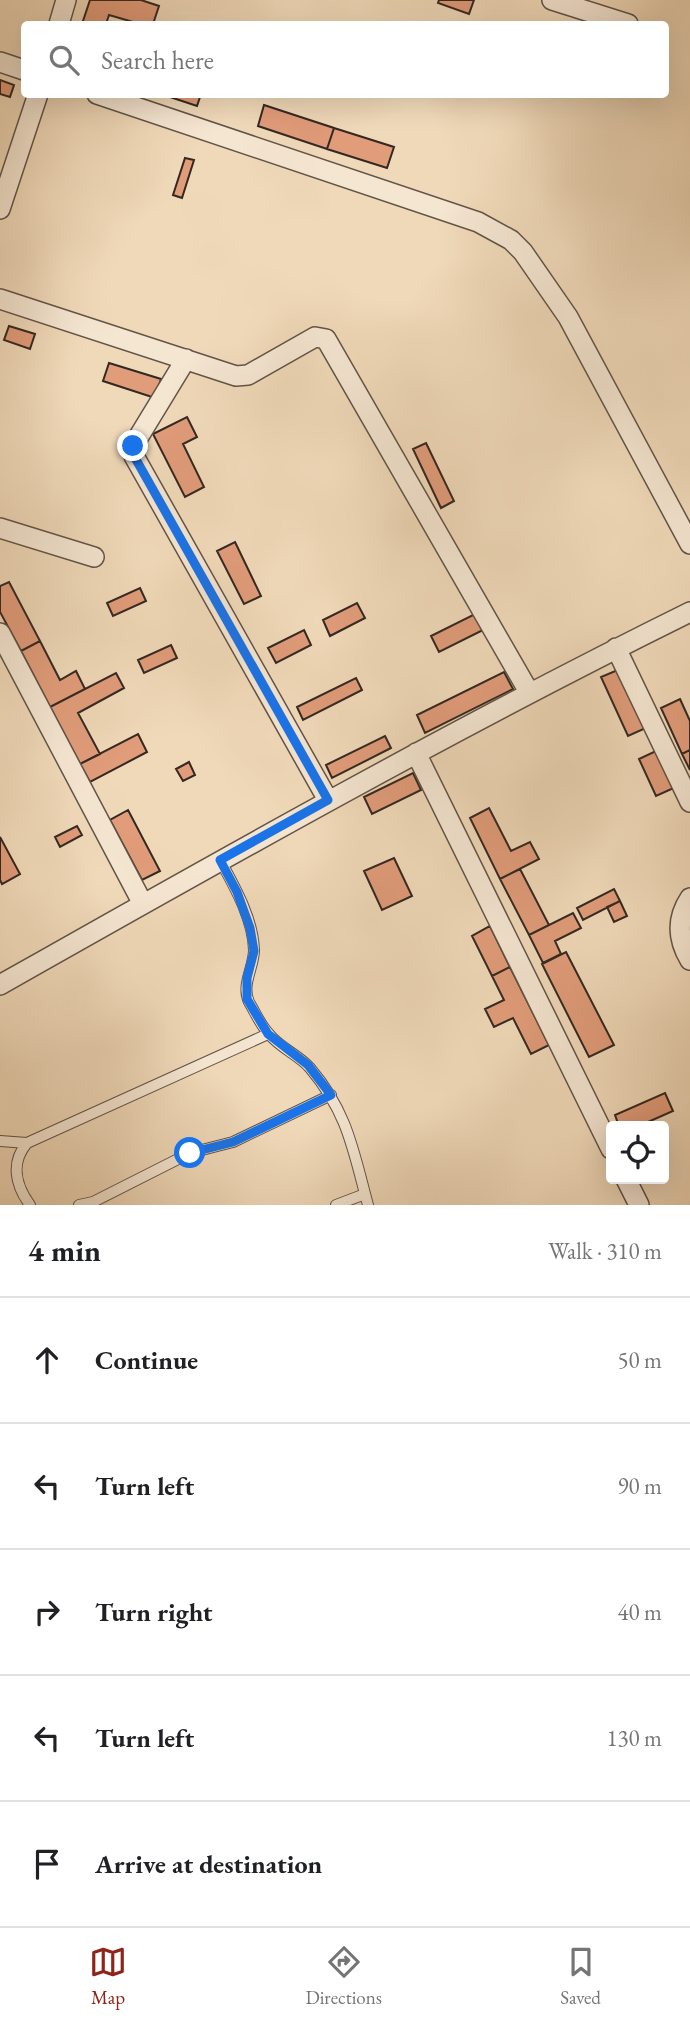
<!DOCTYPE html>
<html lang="en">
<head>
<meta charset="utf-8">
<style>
  :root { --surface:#fff; --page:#f6f6f6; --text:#202124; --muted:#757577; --line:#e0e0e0; --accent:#8f2418 }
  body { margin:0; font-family:"EB Garamond",serif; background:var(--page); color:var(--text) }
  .controls { position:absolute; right:21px; bottom:21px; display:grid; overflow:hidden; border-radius:7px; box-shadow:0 7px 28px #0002 }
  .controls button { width:63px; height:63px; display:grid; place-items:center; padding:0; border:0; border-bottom:2px solid var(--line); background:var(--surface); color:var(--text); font:35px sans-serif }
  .stop { position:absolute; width:21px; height:21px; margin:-16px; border:5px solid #1a73e8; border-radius:50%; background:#fff }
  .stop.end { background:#1a73e8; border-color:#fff; box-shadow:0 2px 7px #0008 }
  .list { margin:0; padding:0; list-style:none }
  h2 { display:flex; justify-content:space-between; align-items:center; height:91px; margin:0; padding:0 28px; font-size:30px }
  h2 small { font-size:23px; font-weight:400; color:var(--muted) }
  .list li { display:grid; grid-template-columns:46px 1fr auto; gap:21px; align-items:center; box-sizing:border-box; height:126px; padding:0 28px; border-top:2px solid var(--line) }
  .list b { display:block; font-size:26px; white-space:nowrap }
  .list em { font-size:23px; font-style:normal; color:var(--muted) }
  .icon { flex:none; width:38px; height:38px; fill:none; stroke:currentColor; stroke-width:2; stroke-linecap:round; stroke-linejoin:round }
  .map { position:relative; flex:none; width:690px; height:1205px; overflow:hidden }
  .search { position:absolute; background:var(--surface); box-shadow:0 7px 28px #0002; left:21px; right:21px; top:21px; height:77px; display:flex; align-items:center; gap:18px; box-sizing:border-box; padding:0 24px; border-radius:7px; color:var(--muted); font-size:26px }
  .sheet { height:721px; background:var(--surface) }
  nav { display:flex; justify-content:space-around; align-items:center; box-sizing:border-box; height:98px; border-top:2px solid var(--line); background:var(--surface); font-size:19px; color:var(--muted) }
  nav a { display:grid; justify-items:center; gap:4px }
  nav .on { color:var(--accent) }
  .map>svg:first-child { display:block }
  .building { fill:#e19c7a; stroke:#332822; stroke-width:2 }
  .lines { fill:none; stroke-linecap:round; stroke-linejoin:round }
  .lane-casing { stroke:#625448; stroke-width:12 }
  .street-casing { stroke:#625448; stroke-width:22 }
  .lane { stroke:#f5e6d2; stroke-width:10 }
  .street { stroke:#f5e6d2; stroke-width:19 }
  .route { stroke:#1a73e8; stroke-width:9 }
</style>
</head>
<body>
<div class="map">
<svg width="690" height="1205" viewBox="0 0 690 1205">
  <rect width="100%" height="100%" fill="#f0d9b9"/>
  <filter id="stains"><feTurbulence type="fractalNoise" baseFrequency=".00286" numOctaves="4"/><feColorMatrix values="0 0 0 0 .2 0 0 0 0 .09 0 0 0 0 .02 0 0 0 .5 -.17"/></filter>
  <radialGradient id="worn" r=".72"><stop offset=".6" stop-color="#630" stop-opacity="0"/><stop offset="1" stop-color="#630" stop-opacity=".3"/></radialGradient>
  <path class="building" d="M 90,0 L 141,0 L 159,6 L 153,24 L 140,24 L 109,15 L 106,24 L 82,24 Z
    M 474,0 L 469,14 L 438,3 L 439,0 Z
    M 0,80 L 14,85 L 10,97 L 0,94 Z
    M 161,94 L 201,94 L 197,106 Z
    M 264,105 L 334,128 L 327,149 L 258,126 Z
    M 334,128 L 394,147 L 387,168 L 327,149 Z
    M 185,158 L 194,160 L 182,198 L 173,195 Z
    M 9,326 L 35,334 L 30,349 L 4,340 Z
    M 109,363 L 161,379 L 155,398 L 103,381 Z
    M 187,417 L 197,437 L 183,444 L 204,487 L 185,497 L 153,434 Z
    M 426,443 L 454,501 L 441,508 L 413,449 Z
    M 235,542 L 261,596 L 244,604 L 217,551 Z
    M 9,582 L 40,641 L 21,651 L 0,612 L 0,586 Z
    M 140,588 L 146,601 L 113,616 L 107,603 Z
    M 357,603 L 365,618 L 330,636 L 323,620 Z
    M 475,614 L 483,630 L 439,652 L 431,636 Z
    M 304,630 L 311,645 L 276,663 L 268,648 Z
    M 40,641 L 60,680 L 76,671 L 85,689 L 50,707 L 21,651 Z
    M 171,645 L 177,658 L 144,673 L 138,660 Z
    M 620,669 L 648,727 L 628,736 L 601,677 Z
    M 504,672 L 513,689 L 425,733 L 417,715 Z
    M 116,673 L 124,688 L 78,713 L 100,754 L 80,764 L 50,707 Z
    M 356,678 L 362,690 L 303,720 L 297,707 Z
    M 680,699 L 690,721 L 690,750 L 682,754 L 661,708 Z
    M 138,734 L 147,752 L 90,782 L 80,764 Z
    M 385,736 L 391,748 L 332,778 L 326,765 Z
    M 658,750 L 676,787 L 656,796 L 639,759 Z
    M 690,750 L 690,770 L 682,754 Z
    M 189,762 L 195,775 L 183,781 L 176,769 Z
    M 413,773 L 421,790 L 372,814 L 364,797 Z
    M 489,808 L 511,851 L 530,842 L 539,859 L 500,879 L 470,818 Z
    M 128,810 L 160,871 L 142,880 L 110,820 Z
    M 77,826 L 82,835 L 60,847 L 55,837 Z
    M 0,837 L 20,874 L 2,884 L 0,880 Z
    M 394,858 L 412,896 L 382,910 L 364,871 Z
    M 520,869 L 549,925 L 529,935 L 500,879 Z
    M 614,889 L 620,901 L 583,920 L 577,908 Z
    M 620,901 L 627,916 L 614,922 L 607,907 Z
    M 573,913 L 581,928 L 555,941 L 561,954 L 543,963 L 529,935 Z
    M 490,926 L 510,967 L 492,976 L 472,936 Z
    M 566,952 L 614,1045 L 589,1057 L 542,964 Z
    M 510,967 L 549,1045 L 531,1054 L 513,1018 L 494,1027 L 485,1009 L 504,1000 L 492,976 Z
    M 665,1093 L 673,1111 L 639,1126 L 619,1126 L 615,1115 Z"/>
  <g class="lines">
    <g class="lane-casing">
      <path id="lane" d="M 220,860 C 234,886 253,918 254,950 C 254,967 241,985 249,1002 C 255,1012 261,1026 269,1034 C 280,1048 299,1055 310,1068 C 348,1113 353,1150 368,1205
        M 0,1141 L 27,1143
        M 30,1205 C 16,1186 10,1163 27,1143 L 268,1034
        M 79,1205 L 93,1202 L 190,1153 L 233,1142 L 331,1095
        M 336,1205 L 365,1194"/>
    </g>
    <g class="street-casing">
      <path id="street" d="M 552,0 L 628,24
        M 59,24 L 66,0
        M 0,62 L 24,70
        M 97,94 L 478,222 L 511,240 L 523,252 L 568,317 L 690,544
        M 0,209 L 38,94
        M 0,299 L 236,376 L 248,375 L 315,337 L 326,339 L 529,692
        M 186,359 L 133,446 L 134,456 L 328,800
        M 0,528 L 94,557
        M 0,633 L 143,904
        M 616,648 L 690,802
        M 416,753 L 611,1149
        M 690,898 C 676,919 678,940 690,960
        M 0,985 C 228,856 455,728 690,612
        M 626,1179 L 639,1205"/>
    </g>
    <use href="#lane" class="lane"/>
    <use href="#street" class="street"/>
  </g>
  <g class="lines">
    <path class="route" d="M 133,446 L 134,456 L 328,800 L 220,860 L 237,892 L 250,928 L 254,951 L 247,978 L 247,999 L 268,1034 L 308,1065 L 331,1095 L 233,1142 L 190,1153"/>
  </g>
  <rect width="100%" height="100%" filter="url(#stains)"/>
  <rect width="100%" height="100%" fill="url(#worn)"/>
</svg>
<div class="controls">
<button><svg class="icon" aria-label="locate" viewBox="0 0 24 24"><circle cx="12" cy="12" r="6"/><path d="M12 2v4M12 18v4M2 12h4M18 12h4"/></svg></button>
</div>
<div class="stop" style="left:190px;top:1153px"></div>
<div class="stop end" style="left:133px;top:446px"></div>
<div class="search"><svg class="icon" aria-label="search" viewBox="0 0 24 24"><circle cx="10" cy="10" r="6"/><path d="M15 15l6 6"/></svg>Search here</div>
</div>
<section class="sheet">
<h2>4 min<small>Walk · 310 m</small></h2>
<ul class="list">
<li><svg class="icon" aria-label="ahead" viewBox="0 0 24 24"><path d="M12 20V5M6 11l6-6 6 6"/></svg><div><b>Continue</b></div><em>50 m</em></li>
<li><svg class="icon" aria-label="left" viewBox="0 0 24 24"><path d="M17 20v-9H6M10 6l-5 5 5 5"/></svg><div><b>Turn left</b></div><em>90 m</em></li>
<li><svg class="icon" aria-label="right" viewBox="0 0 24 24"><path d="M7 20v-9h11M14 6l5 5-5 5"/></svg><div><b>Turn right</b></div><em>40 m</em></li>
<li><svg class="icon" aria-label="left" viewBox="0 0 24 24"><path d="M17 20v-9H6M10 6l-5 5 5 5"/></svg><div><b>Turn left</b></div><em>130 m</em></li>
<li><svg class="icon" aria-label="arrive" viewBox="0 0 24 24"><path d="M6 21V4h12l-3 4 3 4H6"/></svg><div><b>Arrive at destination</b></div></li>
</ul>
</section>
<nav>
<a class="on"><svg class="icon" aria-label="map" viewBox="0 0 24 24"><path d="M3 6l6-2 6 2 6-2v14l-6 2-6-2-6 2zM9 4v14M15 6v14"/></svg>Map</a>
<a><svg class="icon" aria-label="directions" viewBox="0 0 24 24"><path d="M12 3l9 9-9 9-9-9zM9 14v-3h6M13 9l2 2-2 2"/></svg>Directions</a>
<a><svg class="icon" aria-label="saved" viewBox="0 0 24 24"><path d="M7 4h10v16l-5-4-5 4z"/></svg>Saved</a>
</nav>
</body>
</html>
